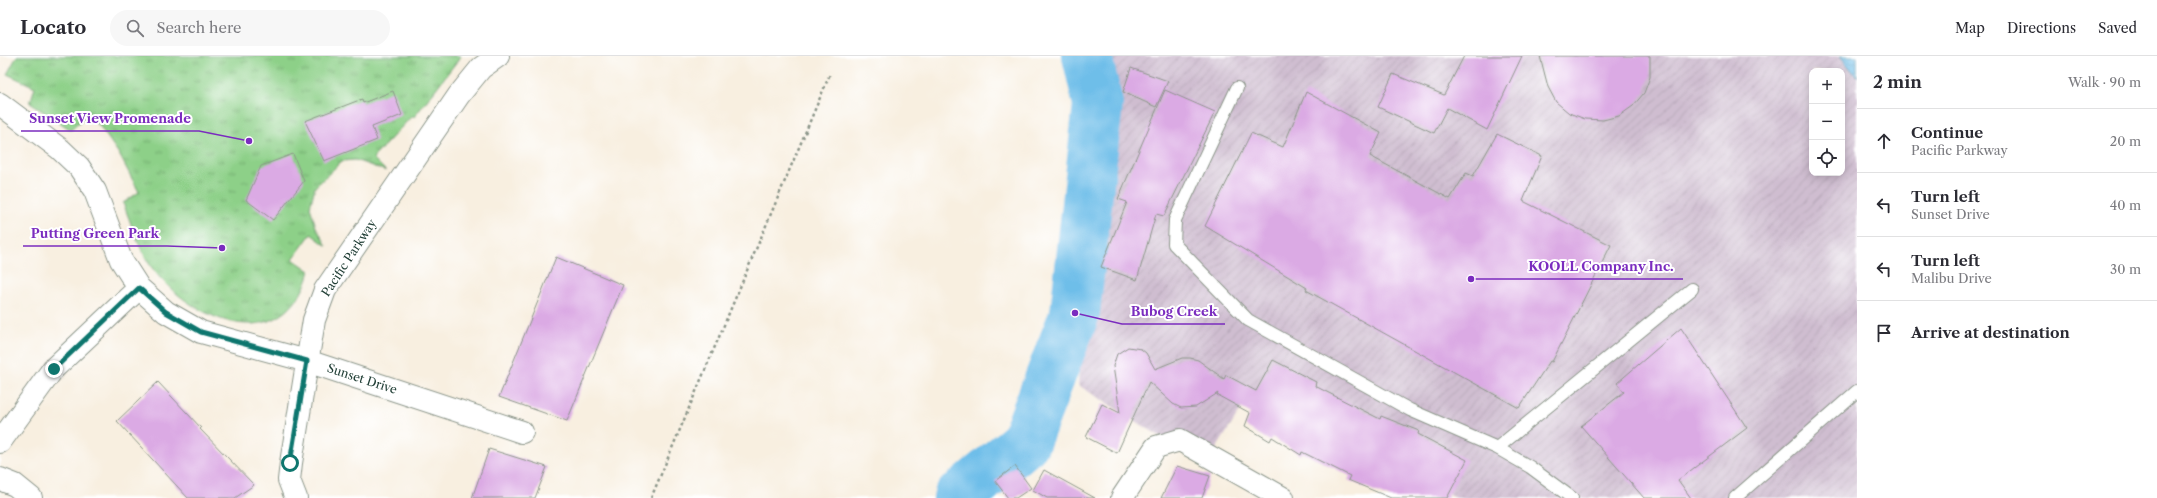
<!DOCTYPE html>
<html lang="en">
<head>
<meta charset="utf-8">
<style>
  :root { --surface:#fff; --page:#f7f7f7; --text:#2b2b33; --muted:#7c7c81; --line:#e1e1e2 }
  body { margin:0; font-family:"Libre Caslon Text",serif; background:var(--page); color:var(--text) }
  .controls { position:absolute; right:12px; top:12px; display:grid; overflow:hidden; border-radius:8px; box-shadow:0 2px 10px #0003 }
  .controls button { width:36px; height:36px; display:grid; place-items:center; padding:0; border:0; border-bottom:1px solid var(--line); background:var(--surface); color:var(--text); font:20px sans-serif }
  .stop { position:absolute; width:12px; height:12px; margin:-9px; border:3px solid #0f766e; border-radius:50%; background:#fff }
  .stop.end { background:#0f766e; border-color:#fff; box-shadow:0 1px 4px #0008 }
  .list { margin:0; padding:0; list-style:none }
  h2 { display:flex; justify-content:space-between; align-items:center; height:52px; margin:0; padding:0 16px; font-size:17px }
  h2 small { font-size:13px; font-weight:400; color:var(--muted) }
  .list li { display:grid; grid-template-columns:26px 1fr auto; gap:12px; align-items:center; box-sizing:border-box; height:64px; padding:0 16px; border-top:1px solid var(--line) }
  .list b { display:block; font-size:15px; white-space:nowrap }
  .list p { margin:0; font-size:13px; white-space:nowrap; color:var(--muted) }
  .list em { font-size:13px; font-style:normal; color:var(--muted) }
  .icon { flex:none; width:22px; height:22px; fill:none; stroke:currentColor; stroke-width:2; stroke-linecap:round; stroke-linejoin:round }
  .map { position:relative; flex:none; width:1857px; height:442px; overflow:hidden }
  header { display:flex; align-items:center; gap:24px; box-sizing:border-box; height:56px; padding:0 20px; background:var(--surface); border-bottom:1px solid var(--line) }
  header strong { font-size:19px }
  nav { display:flex; gap:22px; margin-inline-start:auto; font-size:14px }
  .search { width:280px; height:36px; background:var(--page); display:flex; align-items:center; gap:10px; box-sizing:border-box; padding:0 14px; border-radius:22px; color:var(--muted); font-size:15px }
  main { display:flex }
  aside { flex:1; background:var(--surface) }
  .map>svg:first-child { display:block }
  .industrial { fill:url(#industrial-furrows); fill-rule:evenodd }
  .park { fill:url(#park-tufts); stroke:#56865e }
  .water { fill:url(#water-waves); stroke:#467e8e }
  .lines { fill:none; stroke-linecap:round; stroke-linejoin:round }
  .river { stroke:#6ebee9; stroke-width:50 }
  .building { fill:#dbaae4 }
  .lane-casing { stroke:#8c968a; stroke-width:14 }
  .street-casing { stroke:#8c968a; stroke-width:24 }
  .path { stroke:#8c968a; stroke-width:2.5; stroke-dasharray:3 3; stroke-linecap:butt }
  .lane { stroke:#fff; stroke-width:12 }
  .street { stroke:#fff; stroke-width:22 }
  .route { stroke:#0f766e; stroke-width:5 }
  .labels { text-anchor:middle; stroke-width:4; stroke-linejoin:round; paint-order:stroke }
  .street-label { font-size:12px; fill:#1f3d34; stroke:#fff }
  .leader { fill:none; stroke:#7b2cbf; stroke-width:1.5 }
  .callout-dot { fill:#7b2cbf; stroke:#fff; stroke-width:1.5 }
  .callout-label { font-size:13px; text-anchor:middle; font-weight:bold; fill:#7b2cbf; stroke:#fff; stroke-width:4; stroke-linejoin:round; paint-order:stroke }
</style>
</head>
<body>
<header>
<strong>Locato</strong>
<div class="search"><svg class="icon" aria-label="search" viewBox="0 0 24 24"><circle cx="10" cy="10" r="6"/><path d="M15 15l6 6"/></svg>Search here</div>
<nav><a>Map</a><a>Directions</a><a>Saved</a></nav>
</header>
<main>
<div class="map">
<svg width="1857" height="442" viewBox="0 0 1857 442">
  <defs>
    <pattern id="industrial-furrows" width="10" height="10" patternUnits="userSpaceOnUse"><rect width="10" height="10" fill="#cfbdd0"/><path d="M-1 1l2-2M0 10L10 0M9 11l2-2" fill="none" stroke="#b1a3b3"/></pattern>
    <pattern id="park-tufts" width="24" height="20" patternUnits="userSpaceOnUse"><rect width="24" height="20" fill="#8dd088"/><path d="M3 7l-1-3M5 7V3M7 7l1-3M15 17l-1-3M17 17v-4M19 17l1-3" fill="none" stroke="#73aa70"/></pattern>
    <pattern id="water-waves" width="16" height="10" patternUnits="userSpaceOnUse"><rect width="16" height="10" fill="#6ebee9"/><path d="M0 5q4-4 8 0t8 0" fill="none" stroke="#5a9cbe"/></pattern>
  </defs>
  <rect width="100%" height="100%" fill="#fff"/>
  <filter id="ink" filterUnits="userSpaceOnUse"><feTurbulence type="fractalNoise" baseFrequency=".025" numOctaves="2"/><feDisplacementMap in="SourceGraphic" scale="8" xChannelSelector="R" yChannelSelector="G"/><feConvolveMatrix kernelMatrix="1 2 1 2 8 2 1 2 1" color-interpolation-filters="sRGB"/></filter>
  <filter id="wash" filterUnits="userSpaceOnUse"><feTurbulence type="fractalNoise" baseFrequency=".012" numOctaves="4" result="noise"/><feDisplacementMap in="SourceGraphic" scale="16" xChannelSelector="R" yChannelSelector="G"/><feGaussianBlur stdDeviation="0.9" result="paint"/><feColorMatrix in="noise" values="0 0 0 0 0 0 0 0 0 0 0 0 0 0 0 0 0 1.4 0 .05"/><feComposite in="paint" operator="in"/></filter>
  <g filter="url(#wash)">
    <rect width="100%" height="100%" fill="#f8efe0"/>
    <path class="industrial" d="M 1087,0 L 1840,0 L 1857,21 L 1857,442 L 1456,442 L 1252,336 L 1206,409 L 1078,329 L 1098,48 ZM 1812,15 L 1842,15 L 1842,117 L 1812,117 Z"/>
    <path class="park" d="M 17,0 L 461,0 L 415,60 L 410,62 L 373,102 L 386,115 L 355,104 L 342,105 L 315,131 L 310,151 L 316,171 L 327,190 L 311,178 L 293,203 L 310,215 C 285,305 189,265 150,209 C 138,191 131,167 123,147 L 139,136 L 119,98 L 99,69 L 86,61 L 71,74 L 30,47 L 35,31 L 7,18 Z"/>
    <path class="water" d="M 1840,0 L 1857,0 L 1857,21 Z"/>
    <g class="lines">
      <path class="river" d="M 958,442 L 1025,386 L 1075,257 L 1098,48 L 1087,0"/>
    </g>
    <g id="blocks">
      <path class="building" d="M 1464,0 L 1522,0 L 1487,74 L 1447,52 L 1434,77 L 1378,51 L 1393,18 L 1444,39 Z
        M 1540,0 L 1650,0 L 1650,21 L 1644,37 L 1633,50 L 1619,60 L 1603,64 L 1585,63 L 1569,57 L 1556,46 L 1548,31 Z
        M 1131,12 L 1168,25 L 1156,51 L 1123,36 Z
        M 1165,34 L 1215,56 L 1164,160 L 1156,158 L 1137,224 L 1101,211 L 1127,146 L 1118,143 Z
        M 393,35 L 402,59 L 372,71 L 377,84 L 324,105 L 305,65 L 362,43 L 363,47 Z
        M 1306,36 L 1381,77 L 1370,100 L 1450,143 L 1466,117 L 1473,120 L 1497,78 L 1542,100 L 1523,145 L 1611,189 L 1552,306 L 1550,305 L 1519,352 L 1306,234 L 1307,232 L 1205,170 L 1251,77 L 1283,91 Z
        M 293,98 L 304,125 L 273,164 L 246,144 L 261,110 Z
        M 556,201 L 623,229 L 567,365 L 499,341 Z
        M 1681,272 L 1747,372 L 1678,424 L 1691,442 L 1644,442 L 1581,370 L 1624,336 L 1617,327 Z
        M 1128,291 L 1141,293 L 1146,297 L 1155,313 L 1182,302 L 1190,302 L 1198,304 L 1224,323 L 1226,319 L 1256,335 L 1273,304 L 1316,326 L 1315,330 L 1380,363 L 1381,360 L 1419,375 L 1418,378 L 1467,404 L 1447,442 L 1391,442 L 1348,424 L 1350,420 L 1302,396 L 1301,399 L 1272,381 L 1270,385 L 1245,370 L 1250,357 L 1217,339 L 1218,337 L 1196,351 L 1181,352 L 1173,348 L 1149,326 L 1117,397 L 1086,381 L 1102,348 L 1120,357 L 1113,310 L 1117,298 Z
        M 158,326 L 201,372 L 200,373 L 254,429 L 235,442 L 188,442 L 117,365 Z
        M 489,393 L 547,411 L 535,442 L 472,442 Z
        M 1015,410 L 1031,432 L 1016,442 L 1008,442 L 995,425 Z
        M 1177,410 L 1210,420 L 1202,442 L 1161,442 Z
        M 1044,414 L 1095,442 L 1047,442 L 1033,434 Z"/>
    </g>
  </g>
  <g filter="url(#ink)">
    <use href="#blocks" fill-opacity="0" stroke="#8c968a" stroke-width="1"/>
    <g class="lines">
      <g class="lane-casing">
        <path id="lane" d="M 1237,32 L 1175,164 L 1174,188 L 1248,264 L 1410,354 L 1497,392 L 1530,411 L 1572,442
          M 1497,392 L 1692,233
          M 1735,442 L 1857,335"/>
      </g>
      <g class="street-casing">
        <path id="street" d="M 0,48 L 60,93 L 79,111 L 95,135 L 121,204 L 139,232 L 166,256 L 201,276 L 307,305 L 522,376
          M 0,386 L 53,313 L 139,232
          M 0,423 L 15,429 L 31,442
          M 296,442 L 289,424 L 291,407 L 314,264 L 325,234 L 459,39 L 481,12 L 498,0
          M 1122,442 L 1156,391 L 1180,384 L 1283,442"/>
      </g>
      <path class="path" d="M 651,442 L 830,18"/>
      <use href="#lane" class="lane"/>
      <use href="#street" class="street"/>
    </g>
  </g>
  <g class="lines" filter="url(#ink)">
    <path class="route" d="M 54,313 L 139,232 L 166,256 L 201,276 L 307,305 L 290,407"/>
  </g>
  <g class="labels">
    <g class="street-label">
      <text transform="translate(349 202) rotate(-57)" y="4">Pacific Parkway</text>
      <text transform="translate(362 323) rotate(18)" y="4">Sunset Drive</text>
    </g>
  </g>
  <path class="leader" d="M249 85L199 75H21M222 192L167 190H23M1471 223L1520 223H1683M1075 257L1122 268H1225"/>
  <g class="callout-dot">
    <circle cx="249" cy="85" r="4"/>
    <circle cx="222" cy="192" r="4"/>
    <circle cx="1471" cy="223" r="4"/>
    <circle cx="1075" cy="257" r="4"/>
  </g>
  <g class="callout-label">
    <text x="110" y="67">Sunset View Promenade</text>
    <text x="95" y="182">Putting Green Park</text>
    <text x="1601" y="215">KOOLL Company Inc.</text>
    <text x="1174" y="260">Bubog Creek</text>
  </g>
</svg>
<div class="controls">
<button>+</button>
<button>−</button>
<button><svg class="icon" aria-label="locate" viewBox="0 0 24 24"><circle cx="12" cy="12" r="6"/><path d="M12 2v4M12 18v4M2 12h4M18 12h4"/></svg></button>
</div>
<div class="stop" style="left:290px;top:407px"></div>
<div class="stop end" style="left:54px;top:313px"></div>
</div>
<aside>
<h2>2 min<small>Walk · 90 m</small></h2>
<ul class="list">
<li><svg class="icon" aria-label="ahead" viewBox="0 0 24 24"><path d="M12 20V5M6 11l6-6 6 6"/></svg><div><b>Continue</b><p>Pacific Parkway</p></div><em>20 m</em></li>
<li><svg class="icon" aria-label="left" viewBox="0 0 24 24"><path d="M17 20v-9H6M10 6l-5 5 5 5"/></svg><div><b>Turn left</b><p>Sunset Drive</p></div><em>40 m</em></li>
<li><svg class="icon" aria-label="left" viewBox="0 0 24 24"><path d="M17 20v-9H6M10 6l-5 5 5 5"/></svg><div><b>Turn left</b><p>Malibu Drive</p></div><em>30 m</em></li>
<li><svg class="icon" aria-label="arrive" viewBox="0 0 24 24"><path d="M6 21V4h12l-3 4 3 4H6"/></svg><div><b>Arrive at destination</b></div></li>
</ul>
</aside>
</main>
</body>
</html>
